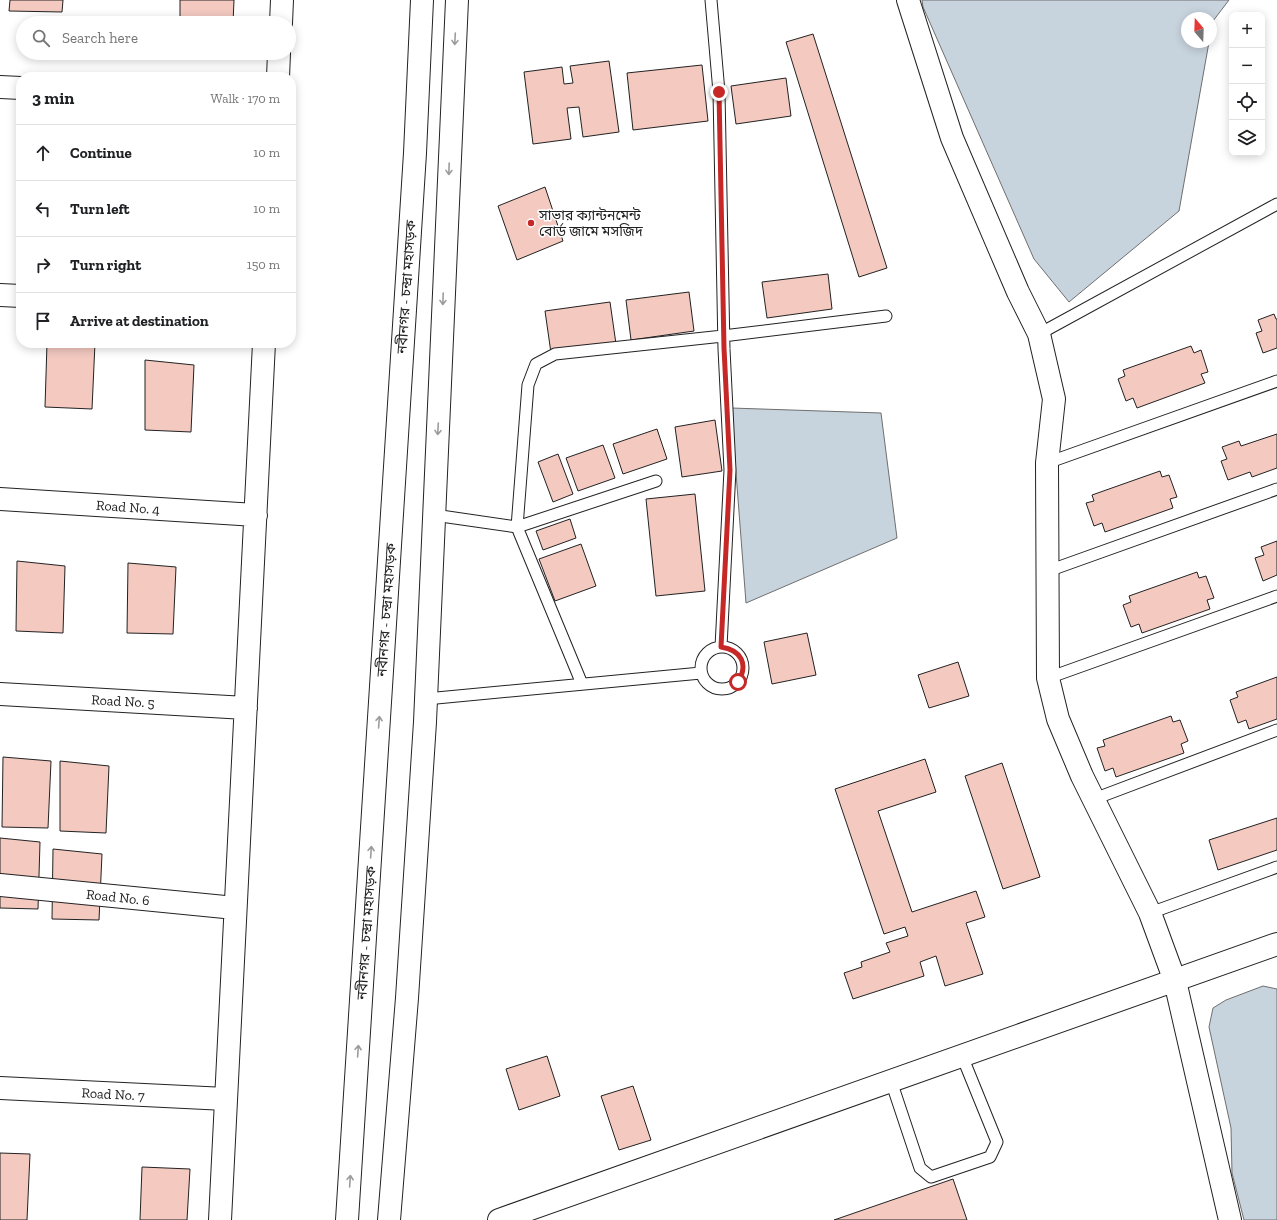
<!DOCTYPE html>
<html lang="en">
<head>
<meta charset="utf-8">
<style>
  :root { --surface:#fff; --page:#f6f6f6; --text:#202124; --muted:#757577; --line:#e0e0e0 }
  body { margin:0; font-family:"Zilla Slab","Noto Sans Bengali",serif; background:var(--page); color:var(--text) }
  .controls { position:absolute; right:12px; top:12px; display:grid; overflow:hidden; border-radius:8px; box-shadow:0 2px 10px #0003 }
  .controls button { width:36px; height:36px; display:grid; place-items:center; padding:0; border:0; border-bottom:1px solid var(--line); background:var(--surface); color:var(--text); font:20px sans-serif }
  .compass { position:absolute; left:1181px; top:12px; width:36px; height:36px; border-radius:50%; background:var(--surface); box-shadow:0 2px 10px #0003; rotate:341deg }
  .stop { position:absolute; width:12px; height:12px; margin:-9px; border:3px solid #c62828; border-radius:50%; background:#fff }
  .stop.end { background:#c62828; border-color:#fff; box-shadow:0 1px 4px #0008 }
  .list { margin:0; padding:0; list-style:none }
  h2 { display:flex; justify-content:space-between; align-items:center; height:52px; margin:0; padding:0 16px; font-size:17px }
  h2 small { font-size:13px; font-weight:400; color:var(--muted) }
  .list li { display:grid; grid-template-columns:26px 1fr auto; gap:12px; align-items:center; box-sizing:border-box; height:56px; padding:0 16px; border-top:1px solid var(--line) }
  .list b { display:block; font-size:15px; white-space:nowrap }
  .list em { font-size:13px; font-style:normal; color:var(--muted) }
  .icon { flex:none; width:22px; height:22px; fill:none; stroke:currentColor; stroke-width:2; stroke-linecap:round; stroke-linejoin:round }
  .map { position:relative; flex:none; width:1277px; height:1220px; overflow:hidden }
  .search { position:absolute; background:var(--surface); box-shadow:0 2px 10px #0003; left:16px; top:16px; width:280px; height:44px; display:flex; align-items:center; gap:10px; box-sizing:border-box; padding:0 14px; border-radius:22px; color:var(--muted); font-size:15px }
  .panel { position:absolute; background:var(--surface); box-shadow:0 2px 10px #0003; left:16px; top:72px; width:280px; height:276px; border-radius:16px }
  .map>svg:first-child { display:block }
  .water { fill:#c7d3dd; stroke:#6f6f6f }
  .building { fill:#f3c9c0; stroke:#222 }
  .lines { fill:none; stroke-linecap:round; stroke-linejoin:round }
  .service-casing { stroke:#222; stroke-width:13 }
  .minor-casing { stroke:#222; stroke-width:24 }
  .tertiary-casing { stroke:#222; stroke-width:24 }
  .trunk-casing { stroke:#222; stroke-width:24 }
  .service { stroke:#fff; stroke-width:11 }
  .minor { stroke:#fff; stroke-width:22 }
  .tertiary { stroke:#fff; stroke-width:22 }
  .trunk { stroke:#fff; stroke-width:22 }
  .oneway { stroke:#9c9c9c }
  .route { stroke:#c62828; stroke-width:5 }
  .poi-dot { fill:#c62828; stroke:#fff; stroke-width:1.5 }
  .labels { text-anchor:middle; stroke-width:3; stroke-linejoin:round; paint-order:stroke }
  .poi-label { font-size:14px; fill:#222; stroke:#fff; text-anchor:start }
  .street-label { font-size:14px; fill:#222; stroke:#fff }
</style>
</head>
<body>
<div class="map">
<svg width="1277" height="1220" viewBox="0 0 1277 1220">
  <rect width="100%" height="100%" fill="#fff"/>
  <path class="water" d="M 922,0 L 1229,0 L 1213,21 L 1211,31 L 1211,18 L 1187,18 L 1187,42 L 1209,42 L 1179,211 L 1069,302 L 1034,259 L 923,7 Z
    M 731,408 L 881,413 L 897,538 L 746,603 Z
    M 1263,986 L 1277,989 L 1277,1220 L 1244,1220 L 1232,1173 L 1231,1128 L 1209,1027 L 1213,1008 L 1226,1000 Z"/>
  <path class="building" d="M 10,0 L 63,0 L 62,12 L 9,11 Z
    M 180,0 L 234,0 L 233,23 L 180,23 Z
    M 813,34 L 887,268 L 859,277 L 786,42 Z
    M 609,61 L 619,132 L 583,137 L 579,107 L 567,108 L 571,139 L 533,144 L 524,72 L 562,67 L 564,84 L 573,83 L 570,66 Z
    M 702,65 L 708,121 L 633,130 L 627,73 Z
    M 786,78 L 791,116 L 736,124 L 731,86 Z
    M 545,187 L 563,241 L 517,260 L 498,206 Z
    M 828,274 L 832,309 L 767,318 L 762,282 Z
    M 689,292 L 694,331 L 631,340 L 626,300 Z
    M 610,302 L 616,344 L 551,353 L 545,311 Z
    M 1274,314 L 1276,319 L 1277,319 L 1277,348 L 1263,353 L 1256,333 L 1262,331 L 1258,320 Z
    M 47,343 L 95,343 L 92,409 L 45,407 Z
    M 1191,346 L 1194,353 L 1201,350 L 1208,372 L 1201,374 L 1205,383 L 1137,408 L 1133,398 L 1126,401 L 1118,379 L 1125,376 L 1123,370 Z
    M 145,360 L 194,365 L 191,432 L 145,430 Z
    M 715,420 L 722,471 L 682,477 L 675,427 Z
    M 657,429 L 667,459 L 623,474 L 613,444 Z
    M 1277,434 L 1277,468 L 1252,477 L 1250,472 L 1228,480 L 1221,461 L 1227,459 L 1222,447 L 1239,441 L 1241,446 Z
    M 603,445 L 615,478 L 578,491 L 566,458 Z
    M 558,454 L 573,494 L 553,502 L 538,462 Z
    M 1160,471 L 1162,477 L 1169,475 L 1177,497 L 1170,499 L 1173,508 L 1105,532 L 1102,523 L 1094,526 L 1086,503 L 1094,501 L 1092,495 Z
    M 695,494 L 705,591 L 656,596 L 646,499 Z
    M 570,519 L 576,538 L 543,550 L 536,531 Z
    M 1277,541 L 1277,575 L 1263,581 L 1255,558 L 1264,555 L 1261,547 Z
    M 581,544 L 596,586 L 555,601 L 539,559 Z
    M 17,561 L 65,566 L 63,633 L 16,631 Z
    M 128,563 L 176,567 L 173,634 L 127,633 Z
    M 1197,572 L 1199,578 L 1206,576 L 1214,598 L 1207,600 L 1210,609 L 1142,633 L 1139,624 L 1131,627 L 1123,605 L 1131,602 L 1129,596 Z
    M 807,633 L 816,675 L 772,684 L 764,642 Z
    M 958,662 L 969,696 L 929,708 L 918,675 Z
    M 1277,677 L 1277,719 L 1249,729 L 1246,720 L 1238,723 L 1230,700 L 1238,697 L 1236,692 Z
    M 1171,716 L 1173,722 L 1180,720 L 1188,741 L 1181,744 L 1184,753 L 1116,777 L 1113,768 L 1105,771 L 1097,748 L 1105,746 L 1103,740 Z
    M 3,757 L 51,761 L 48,828 L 2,827 Z
    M 925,759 L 936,792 L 878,811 L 912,912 L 976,891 L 985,917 L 966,923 L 983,974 L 945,986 L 936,956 L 920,962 L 924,976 L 853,999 L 844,973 L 862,967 L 861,962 L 890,952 L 886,943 L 908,936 L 905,927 L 884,934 L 835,789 Z
    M 60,761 L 109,766 L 106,833 L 60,831 Z
    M 1002,763 L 1040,877 L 1003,889 L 965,776 Z
    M 1277,818 L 1277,850 L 1218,870 L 1209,840 Z
    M 0,838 L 40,842 L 38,909 L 0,908 Z
    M 53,849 L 102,854 L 99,920 L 52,919 Z
    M 547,1056 L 560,1096 L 519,1110 L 506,1069 Z
    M 633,1086 L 651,1140 L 619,1150 L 601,1096 Z
    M 0,1153 L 30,1154 L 27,1220 L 0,1220 Z
    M 142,1167 L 190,1169 L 187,1220 L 140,1220 Z
    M 953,1179 L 967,1220 L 834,1220 Z"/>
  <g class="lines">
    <g class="service-casing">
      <path id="service" d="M 711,0 L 719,92 L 724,349 L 730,470 L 721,647
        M 1039,334 L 1277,204
        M 1047,463 L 1277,381
        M 434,515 L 517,527 L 528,385 L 536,364 L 555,354 L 723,336 L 886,316
        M 1048,571 L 1277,489
        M701 668a21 21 0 1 1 42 0a21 21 0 1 1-42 0Z
        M 1048,678 L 1277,596
        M 582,684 L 517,527 L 656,481
        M 426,699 L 701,673
        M 1094,799 L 1277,730
        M 1150,913 L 1277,867
        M 891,1081 L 920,1168 L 931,1177 L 990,1157 L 997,1142 L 962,1056"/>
    </g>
    <g class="minor-casing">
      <path id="minor" d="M 908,0 L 952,138 L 1018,292 L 1039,334 L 1054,399 L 1047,463 L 1048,678 L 1058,719 L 1082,776 L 1150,913 L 1175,981
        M 281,23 L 282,0
        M 278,77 L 279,53
        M 0,87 L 21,88
        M 0,295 L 21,296
        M 0,499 L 256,515
        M 0,694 L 246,708
        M 0,885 L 235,908
        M 0,1088 L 226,1099
        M 220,1220 L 264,343"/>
    </g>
    <g class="tertiary-casing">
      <path id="tertiary" d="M 1175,981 L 1230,1220
        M 499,1220 L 1277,944"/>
    </g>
    <g class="trunk-casing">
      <path id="trunk" d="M 347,1220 L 415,153 L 422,0
        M 389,1220 L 407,998 L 425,722 L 457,0"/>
    </g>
    <use href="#service" class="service"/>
    <use href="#minor" class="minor"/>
    <use href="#tertiary" class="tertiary"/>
    <use href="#trunk" class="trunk"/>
  </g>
  <defs><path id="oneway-shaft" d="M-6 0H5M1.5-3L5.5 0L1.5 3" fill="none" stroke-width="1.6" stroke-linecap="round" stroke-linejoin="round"/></defs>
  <g class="oneway">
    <use href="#oneway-shaft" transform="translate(455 39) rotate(93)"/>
    <use href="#oneway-shaft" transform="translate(449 169) rotate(92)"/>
    <use href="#oneway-shaft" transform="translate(443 299) rotate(92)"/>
    <use href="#oneway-shaft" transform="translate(438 429) rotate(93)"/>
    <use href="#oneway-shaft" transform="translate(379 722) rotate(-86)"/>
    <use href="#oneway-shaft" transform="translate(371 852) rotate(-86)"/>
    <use href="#oneway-shaft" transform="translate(358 1051) rotate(-86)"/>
    <use href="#oneway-shaft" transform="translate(350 1181) rotate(-86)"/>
  </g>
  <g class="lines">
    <path class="route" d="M 719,92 L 724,348 L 730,470 L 721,647 C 741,650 749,664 738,682"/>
  </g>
  <circle class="poi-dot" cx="531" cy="223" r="4"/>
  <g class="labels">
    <g class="poi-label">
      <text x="539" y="220">সাভার ক্যান্টনমেন্ট<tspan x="539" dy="16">বোর্ড জামে মসজিদ</tspan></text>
    </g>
    <g class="street-label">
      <text transform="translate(406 287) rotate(-86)" y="5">নবীনগর - চন্দ্রা মহাসড়ক</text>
      <text transform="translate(128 507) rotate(4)" y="5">Road No. 4</text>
      <text transform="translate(386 610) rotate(-86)" y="5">নবীনগর - চন্দ্রা মহাসড়ক</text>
      <text transform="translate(123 701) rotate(3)" y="5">Road No. 5</text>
      <text transform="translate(118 897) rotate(6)" y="5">Road No. 6</text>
      <text transform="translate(366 933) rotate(-86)" y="5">নবীনগর - চন্দ্রা মহাসড়ক</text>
      <text transform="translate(113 1094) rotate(3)" y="5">Road No. 7</text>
    </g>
  </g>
</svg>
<div class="controls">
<button>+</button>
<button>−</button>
<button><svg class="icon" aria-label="locate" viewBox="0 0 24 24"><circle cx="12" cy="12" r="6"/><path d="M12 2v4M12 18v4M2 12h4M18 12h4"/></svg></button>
<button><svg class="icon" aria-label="layers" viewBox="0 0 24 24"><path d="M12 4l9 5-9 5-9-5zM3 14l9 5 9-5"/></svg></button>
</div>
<svg class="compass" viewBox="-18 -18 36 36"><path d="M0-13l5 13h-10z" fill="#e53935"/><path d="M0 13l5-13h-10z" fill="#757577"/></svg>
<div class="stop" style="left:738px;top:682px"></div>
<div class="stop end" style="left:719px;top:92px"></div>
<div class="search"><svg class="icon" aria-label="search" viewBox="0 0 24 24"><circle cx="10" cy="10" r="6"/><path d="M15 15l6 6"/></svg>Search here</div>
<section class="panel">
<h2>3 min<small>Walk · 170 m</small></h2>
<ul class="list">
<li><svg class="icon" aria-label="ahead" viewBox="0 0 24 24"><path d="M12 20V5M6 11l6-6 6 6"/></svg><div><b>Continue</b></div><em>10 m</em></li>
<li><svg class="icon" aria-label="left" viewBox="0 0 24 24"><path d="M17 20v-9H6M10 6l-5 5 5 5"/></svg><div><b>Turn left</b></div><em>10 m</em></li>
<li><svg class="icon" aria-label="right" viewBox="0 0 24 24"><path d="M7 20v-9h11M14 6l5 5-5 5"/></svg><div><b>Turn right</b></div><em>150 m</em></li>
<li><svg class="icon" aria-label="arrive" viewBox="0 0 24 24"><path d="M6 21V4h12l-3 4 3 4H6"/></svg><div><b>Arrive at destination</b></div></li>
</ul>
</section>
</div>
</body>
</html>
